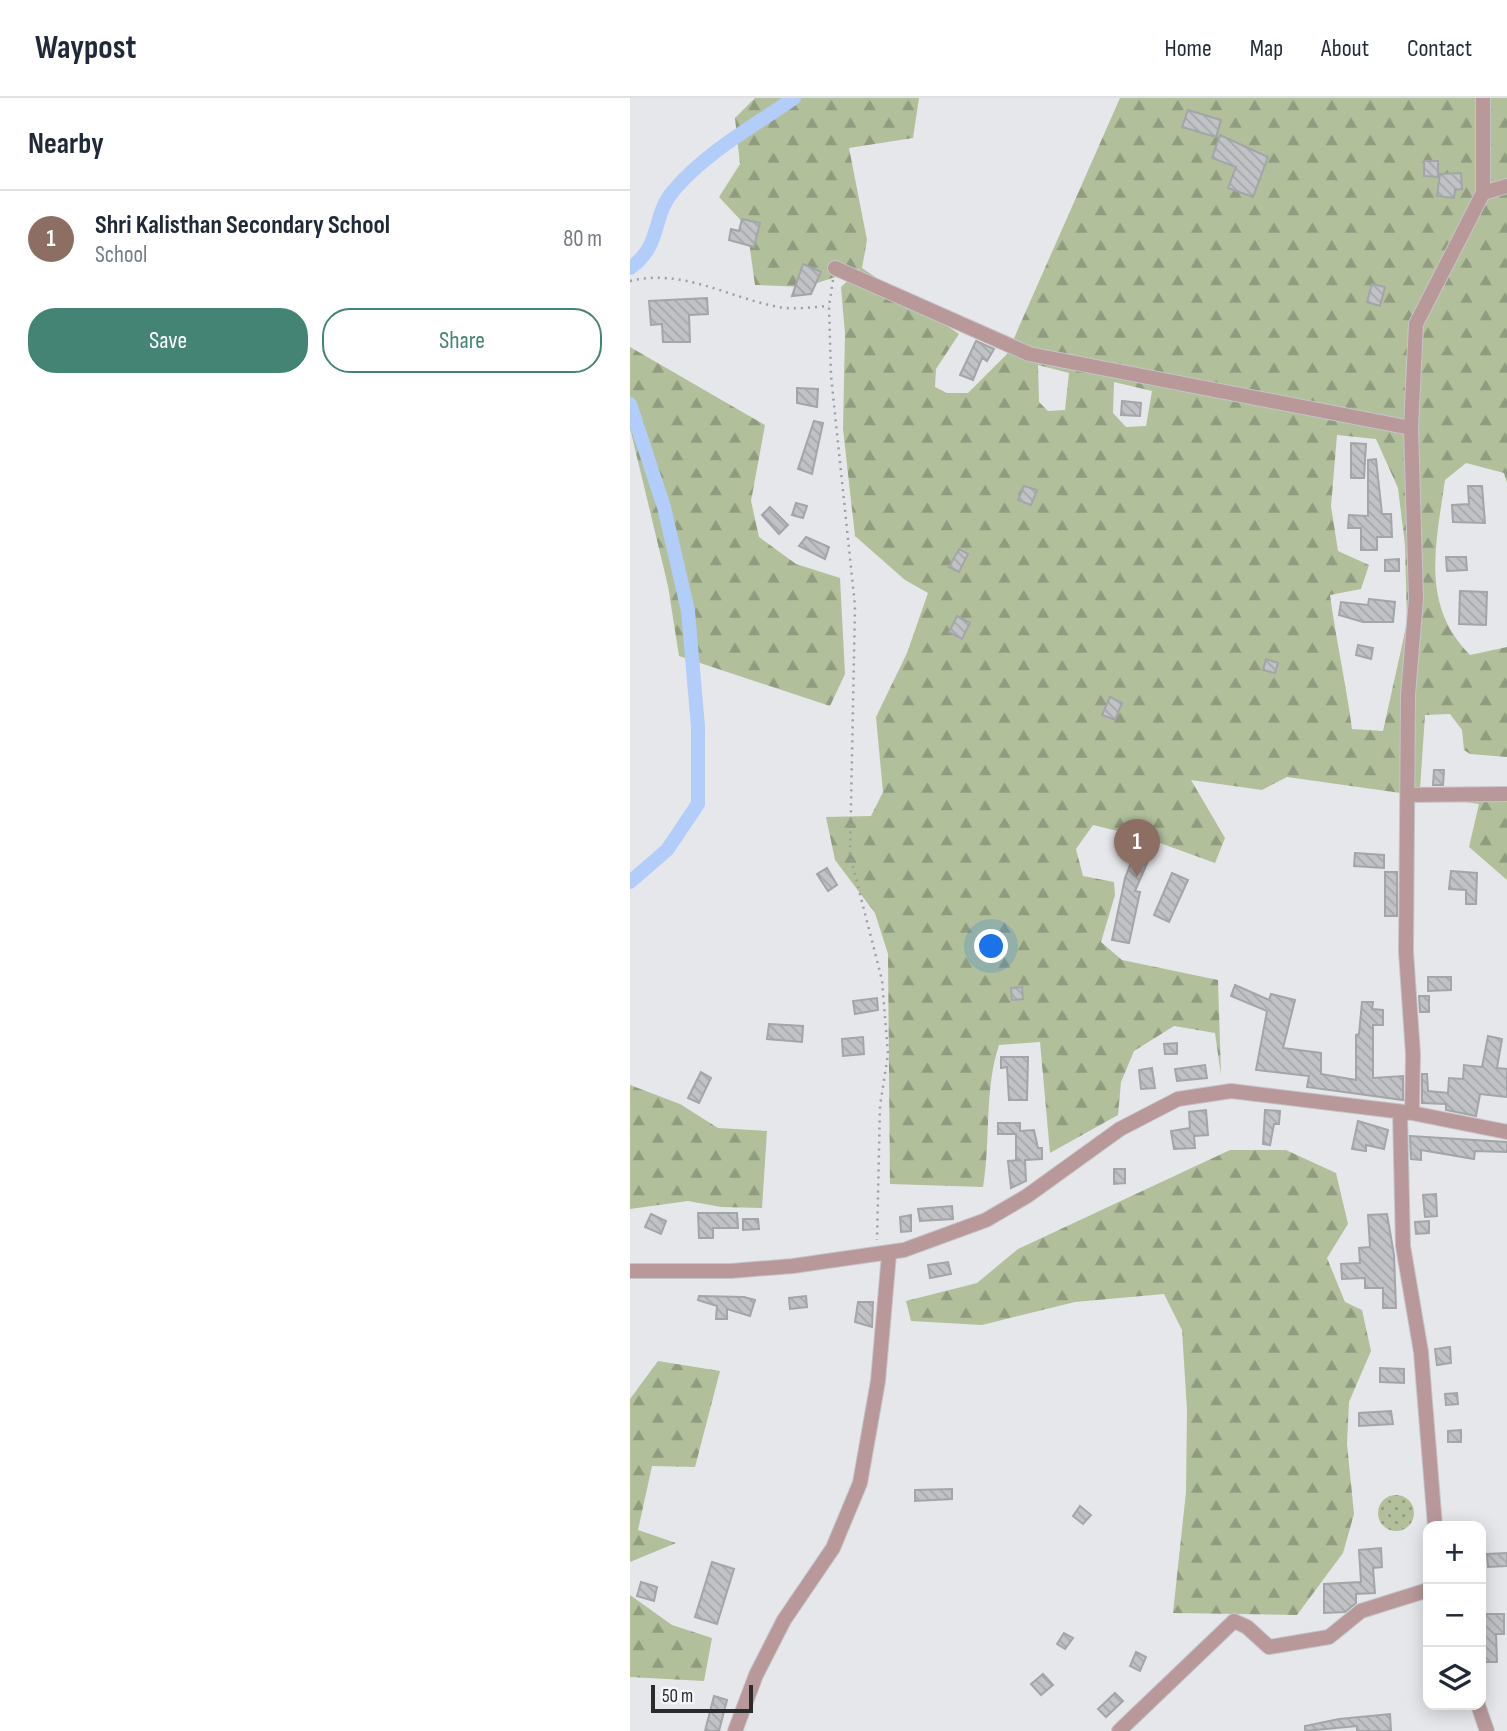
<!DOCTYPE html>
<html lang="en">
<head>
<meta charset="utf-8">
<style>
  :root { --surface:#fff; --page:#f2f2f3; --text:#1f2937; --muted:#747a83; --line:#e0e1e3; --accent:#438474 }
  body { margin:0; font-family:"Sofia Sans Condensed",sans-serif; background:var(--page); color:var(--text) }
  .controls { position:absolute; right:21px; bottom:21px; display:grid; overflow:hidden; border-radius:14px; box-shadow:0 4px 18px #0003 }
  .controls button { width:63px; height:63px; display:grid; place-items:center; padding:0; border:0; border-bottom:2px solid var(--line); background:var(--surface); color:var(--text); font:35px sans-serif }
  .scale { position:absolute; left:21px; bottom:18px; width:102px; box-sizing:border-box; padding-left:7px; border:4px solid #2b2b2c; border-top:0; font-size:19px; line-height:24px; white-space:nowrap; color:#2b2b2c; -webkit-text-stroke:5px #f3f5f8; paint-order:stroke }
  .you { position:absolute; left:362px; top:849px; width:24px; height:24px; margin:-18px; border:5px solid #fff; border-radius:50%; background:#1a73e8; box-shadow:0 0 0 10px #1a73e833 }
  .badge { display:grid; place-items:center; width:46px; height:46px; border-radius:50%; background:var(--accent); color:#fff; font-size:23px; font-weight:700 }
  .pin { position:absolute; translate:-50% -58px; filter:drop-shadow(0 2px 4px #0008) }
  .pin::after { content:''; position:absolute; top:37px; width:24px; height:21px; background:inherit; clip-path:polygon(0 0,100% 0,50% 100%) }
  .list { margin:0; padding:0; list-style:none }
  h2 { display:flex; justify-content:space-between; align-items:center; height:91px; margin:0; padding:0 28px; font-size:30px }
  h2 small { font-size:23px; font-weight:400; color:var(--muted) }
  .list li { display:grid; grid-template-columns:46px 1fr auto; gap:21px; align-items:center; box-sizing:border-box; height:98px; padding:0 28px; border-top:2px solid var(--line) }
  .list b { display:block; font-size:26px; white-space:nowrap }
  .list p { margin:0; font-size:23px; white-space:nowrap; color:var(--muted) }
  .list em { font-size:23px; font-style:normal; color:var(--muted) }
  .actions { display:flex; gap:14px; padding:21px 28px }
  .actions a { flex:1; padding:16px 0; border:2px solid var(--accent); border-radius:28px; text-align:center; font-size:24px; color:var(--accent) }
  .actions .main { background:var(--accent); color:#fff }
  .icon { flex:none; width:38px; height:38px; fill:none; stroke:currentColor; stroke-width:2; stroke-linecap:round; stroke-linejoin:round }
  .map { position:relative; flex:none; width:877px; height:1633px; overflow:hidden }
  header { display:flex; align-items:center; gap:42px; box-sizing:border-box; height:98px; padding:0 35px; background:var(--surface); border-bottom:2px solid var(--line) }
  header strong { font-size:33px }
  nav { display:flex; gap:38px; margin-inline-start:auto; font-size:24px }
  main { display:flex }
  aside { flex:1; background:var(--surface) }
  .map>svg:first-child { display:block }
  .forest { fill:url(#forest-firs); fill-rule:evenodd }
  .park { fill:url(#park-dots) }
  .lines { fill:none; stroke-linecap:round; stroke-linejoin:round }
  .canal { stroke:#b2cdfa; stroke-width:14 }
  .building { fill:url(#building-back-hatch); stroke:#a3a5a8; stroke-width:2 }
  .minor-casing { stroke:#c4c5c8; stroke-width:16 }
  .path { stroke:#9d9ea1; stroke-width:2.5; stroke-dasharray:2 5; stroke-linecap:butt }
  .minor { stroke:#b9989a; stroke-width:14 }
</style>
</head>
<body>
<header>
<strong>Waypost</strong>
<nav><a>Home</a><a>Map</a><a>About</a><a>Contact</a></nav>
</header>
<main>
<aside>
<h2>Nearby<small></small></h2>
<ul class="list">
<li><span class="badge" style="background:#8d6e63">1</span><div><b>Shri Kalisthan Secondary School</b><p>School</p></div><em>80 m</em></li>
</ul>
<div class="actions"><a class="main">Save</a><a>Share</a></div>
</aside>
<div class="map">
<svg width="877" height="1633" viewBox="0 0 877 1633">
  <defs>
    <pattern id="forest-firs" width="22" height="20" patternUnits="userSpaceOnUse" patternTransform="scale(1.75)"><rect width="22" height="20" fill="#b1c09b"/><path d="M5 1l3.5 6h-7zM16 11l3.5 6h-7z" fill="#909c7f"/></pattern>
    <pattern id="park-dots" width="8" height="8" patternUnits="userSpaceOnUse" patternTransform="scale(1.75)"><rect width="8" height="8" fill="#b1c09b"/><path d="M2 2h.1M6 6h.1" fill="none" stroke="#909c7f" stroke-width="1.8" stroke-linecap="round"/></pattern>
    <pattern id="building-back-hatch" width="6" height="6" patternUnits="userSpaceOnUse" patternTransform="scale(1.75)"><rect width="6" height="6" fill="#c0c2c5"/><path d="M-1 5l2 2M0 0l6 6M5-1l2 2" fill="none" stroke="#a5a7a9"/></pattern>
  </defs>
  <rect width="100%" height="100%" fill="#e5e7ea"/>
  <path class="forest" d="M 125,0 L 289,0 L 283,40 L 219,50 L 237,142 L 232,170 L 329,236 L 306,271 L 305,289 L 317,295 L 338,295 L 377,256 L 490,0 L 877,0 L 877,385 L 874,375 L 836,365 L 815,382 C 806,446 790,507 840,557 L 877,549 L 877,659 L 840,656 L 834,652 L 832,632 L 820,616 L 795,617 L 790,691 L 877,704 L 877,782 L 839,749 L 849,706 L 657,679 L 632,692 L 561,682 L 595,740 L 585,765 L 516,740 L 463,727 L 446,751 L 453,778 L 484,784 L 485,797 L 471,844 L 492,862 L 588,882 L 591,977 L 585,935 L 544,928 L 504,953 L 491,984 L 488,1017 L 420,1055 L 410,944 L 369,947 C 354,992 361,1042 353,1089 L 260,1086 L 258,856 L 245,815 L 205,762 L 196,719 L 241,718 L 253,694 L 246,619 L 277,555 L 298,495 L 275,482 L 225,438 L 213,331 L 215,236 L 211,189 L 230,171 L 175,189 L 125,187 L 117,129 L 89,99 L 110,66 L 105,20 ZM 408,267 L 439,275 L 435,312 L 418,313 L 409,304 ZM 484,284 L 522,293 L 516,328 L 496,329 L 483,315 ZM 707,337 L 746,341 L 768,390 L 775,447 L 777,525 L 753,633 L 722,631 C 716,586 706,542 700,497 L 731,491 L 739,467 L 708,453 L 701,408 Z
    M 0,249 L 135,327 L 121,403 L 129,439 L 166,466 L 210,480 L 215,576 L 200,608 L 49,558 L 38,488 L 0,330 Z
    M 0,987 L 50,1006 L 88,1030 L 137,1033 L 132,1110 L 91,1109 L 58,1103 L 0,1111 Z
    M 600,1052 L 656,1052 L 706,1075 L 718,1126 L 697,1160 L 715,1204 L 732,1212 L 741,1253 L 719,1304 L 717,1346 L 724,1416 L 713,1455 L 667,1517 L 543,1515 L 556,1394 L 557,1312 L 552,1232 L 534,1196 L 445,1204 L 352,1227 L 281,1223 L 276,1203 L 347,1185 L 388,1151 Z
    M 28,1263 L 90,1273 L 65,1369 L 22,1368 L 8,1432 L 46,1445 L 0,1464 L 0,1301 Z
    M 0,1497 L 42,1527 L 82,1540 L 74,1583 L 0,1579 Z"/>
  <path class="park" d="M748 1415a18 18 0 1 1 36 0a18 18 0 1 1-36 0Z"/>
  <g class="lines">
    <path class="canal" d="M 0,170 C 33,147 21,118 44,92 C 75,55 124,28 164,0
      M 0,306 L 34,409 L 58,513 L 68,629 L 68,706 L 37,752 L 0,784"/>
  </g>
  <path class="building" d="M 558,12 L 591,22 L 586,39 L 552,29 Z
    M 590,37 L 638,59 L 623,99 L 598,90 L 606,69 L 582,60 Z
    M 794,63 L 808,63 L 808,79 L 794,78 Z
    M 831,75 L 832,91 L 825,92 L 824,100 L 807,98 L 810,76 Z
    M 112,121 L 130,125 L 124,149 L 99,142 L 101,131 L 109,133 Z
    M 173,166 L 191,174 L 181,196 L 162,198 Z
    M 742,186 L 755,189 L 750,208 L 737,204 Z
    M 77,200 L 78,216 L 59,217 L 60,244 L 33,244 L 32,226 L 21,227 L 19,203 Z
    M 346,243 L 364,251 L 357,263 L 352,260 L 343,282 L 330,277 Z
    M 167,290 L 188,291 L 187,309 L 167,305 Z
    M 492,303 L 511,305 L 510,318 L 491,317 Z
    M 184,323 L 193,325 L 182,376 L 168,371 Z
    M 721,345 L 736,346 L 734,380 L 721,380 Z
    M 746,361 L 752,416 L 761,416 L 762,439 L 747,439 L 747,452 L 731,452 L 731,430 L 718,430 L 719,417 L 738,418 L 738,362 Z
    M 394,388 L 407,392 L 401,407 L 388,402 Z
    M 838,388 L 852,388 L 855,425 L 823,424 L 822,407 L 839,406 Z
    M 166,405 L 177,408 L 173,420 L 162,417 Z
    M 140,409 L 158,427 L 149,436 L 132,417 Z
    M 176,439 L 199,449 L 195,461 L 169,448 Z
    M 329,451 L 338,456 L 329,474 L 319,469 Z
    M 816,459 L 836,459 L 837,472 L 817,473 Z
    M 769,461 L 769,473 L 755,473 L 755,462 Z
    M 830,493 L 857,494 L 856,527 L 829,526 Z
    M 739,501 L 765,504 L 763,524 L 733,524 L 709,517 L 711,504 L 738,507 Z
    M 327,518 L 340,525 L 332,541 L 319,534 Z
    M 728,547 L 743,550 L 741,561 L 726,557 Z
    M 636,561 L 648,565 L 645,575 L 633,572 Z
    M 480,599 L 492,605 L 485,622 L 472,617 Z
    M 804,672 L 814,672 L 813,687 L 803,687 Z
    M 506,752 L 521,756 L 505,793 L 510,794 L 499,845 L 482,842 L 495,780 Z
    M 725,755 L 754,757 L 754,770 L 724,768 Z
    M 197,770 L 207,787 L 198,793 L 187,776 Z
    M 821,773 L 847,775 L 846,806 L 836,806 L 836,792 L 819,791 Z
    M 755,774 L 767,774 L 767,818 L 755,818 Z
    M 542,775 L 558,782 L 539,824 L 524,817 Z
    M 798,879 L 821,879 L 821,892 L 798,893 Z
    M 605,887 L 639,902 L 641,896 L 665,902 L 653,950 L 691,955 L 691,976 L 726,982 L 726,937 L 729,936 L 732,904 L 743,904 L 742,911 L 753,912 L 753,927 L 743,927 L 743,980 L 773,978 L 773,1002 L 677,989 L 679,978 L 626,972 L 637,913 L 601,898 Z
    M 392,889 L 393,901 L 382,902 L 381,890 Z
    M 789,898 L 799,898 L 799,914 L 790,914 Z
    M 247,900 L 248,912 L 225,916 L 223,903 Z
    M 139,926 L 173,928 L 172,944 L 137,941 Z
    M 858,938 L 872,941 L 867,970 L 877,971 L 877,999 L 850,996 L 846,1018 L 816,1012 L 816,1006 L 792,1005 L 792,976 L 797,976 L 798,993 L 818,995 L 819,980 L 833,981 L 834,967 L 852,969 Z
    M 233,939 L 234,956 L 213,958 L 212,941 Z
    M 547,945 L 547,956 L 535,956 L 534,946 Z
    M 371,959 L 398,959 L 397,1002 L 379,1002 L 377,969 L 371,970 Z
    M 575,967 L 577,980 L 547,983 L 545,971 Z
    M 522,970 L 525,990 L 511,991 L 509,972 Z
    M 71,974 L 81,980 L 69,1005 L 58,1000 Z
    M 576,1012 L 578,1037 L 564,1038 L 565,1050 L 544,1051 L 541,1033 L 560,1030 L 559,1014 Z
    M 635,1012 L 650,1013 L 649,1026 L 644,1026 L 640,1047 L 633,1046 Z
    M 728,1023 L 758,1032 L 754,1051 L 736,1047 L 736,1053 L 722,1051 Z
    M 368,1025 L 390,1025 L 390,1033 L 404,1032 L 408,1050 L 412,1050 L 412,1061 L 395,1062 L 396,1083 L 381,1090 L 378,1063 L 391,1062 L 386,1062 L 386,1036 L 368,1036 Z
    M 780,1038 L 877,1044 L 877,1054 L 845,1053 L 844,1061 L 791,1052 L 791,1062 L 781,1061 Z
    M 484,1071 L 495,1071 L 495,1085 L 484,1086 Z
    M 806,1096 L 807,1118 L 795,1119 L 793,1097 Z
    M 322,1108 L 323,1121 L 290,1123 L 288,1111 Z
    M 68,1115 L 107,1115 L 108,1130 L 83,1130 L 83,1140 L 69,1140 Z
    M 21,1116 L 36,1123 L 31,1136 L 15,1129 Z
    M 757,1116 L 764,1157 L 766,1210 L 753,1210 L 753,1190 L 735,1190 L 735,1180 L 712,1181 L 711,1166 L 730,1165 L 729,1150 L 740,1149 L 738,1117 Z
    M 281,1117 L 281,1133 L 271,1134 L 270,1119 Z
    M 113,1121 L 128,1121 L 129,1131 L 113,1132 Z
    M 799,1123 L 799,1135 L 786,1136 L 785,1124 Z
    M 318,1164 L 321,1176 L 300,1180 L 298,1167 Z
    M 69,1198 L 114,1199 L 125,1202 L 120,1218 L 97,1211 L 97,1221 L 86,1221 L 87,1208 L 68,1202 Z
    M 176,1198 L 177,1209 L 160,1211 L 159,1200 Z
    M 228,1204 L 243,1204 L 242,1229 L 225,1224 Z
    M 820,1249 L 821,1265 L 807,1267 L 805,1251 Z
    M 750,1270 L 774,1271 L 774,1285 L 750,1284 Z
    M 827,1295 L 828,1306 L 816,1307 L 815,1296 Z
    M 761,1313 L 763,1326 L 729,1328 L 729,1315 Z
    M 831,1332 L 831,1344 L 818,1344 L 818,1333 Z
    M 322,1391 L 322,1401 L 285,1403 L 285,1392 Z
    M 450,1408 L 461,1417 L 453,1426 L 443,1418 Z
    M 751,1450 L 752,1469 L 743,1470 L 745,1495 L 726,1496 L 726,1505 L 715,1514 L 694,1515 L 694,1486 L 731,1484 L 729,1452 Z
    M 877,1455 L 877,1468 L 858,1469 L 857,1456 Z
    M 82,1464 L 104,1471 L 87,1526 L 65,1519 Z
    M 11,1484 L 27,1489 L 24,1503 L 7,1498 Z
    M 854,1516 L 874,1516 L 874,1536 L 866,1536 L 867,1564 L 855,1564 Z
    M 434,1535 L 443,1540 L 435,1551 L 427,1546 Z
    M 506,1554 L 516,1559 L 510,1573 L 500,1568 Z
    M 413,1576 L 423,1587 L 411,1597 L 401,1586 Z
    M 485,1595 L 493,1603 L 476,1619 L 468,1611 Z
    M 84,1598 L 97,1602 L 89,1633 L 75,1633 Z
    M 760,1616 L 761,1633 L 727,1633 L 727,1628 L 675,1633 L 675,1628 L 709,1621 Z"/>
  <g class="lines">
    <g class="minor-casing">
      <path id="minor" d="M 853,0 L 853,95
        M 205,170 L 399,256 L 781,330
        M 778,697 L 877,696
        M 770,1014 L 773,1148 L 791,1254 L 805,1428
        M 782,1015 L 783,956 L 776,854 L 778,597 L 786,501 L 781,330 L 786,226 L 853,95 L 877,88
        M 0,1173 L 101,1173 L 163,1168 L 274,1152 L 356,1122 L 397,1098 L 490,1031 L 548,1001 L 601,993 L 782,1015 L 877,1034
        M 848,1607 L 857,1633
        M 105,1633 L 126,1577 L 154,1522 L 203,1450 L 230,1385 L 248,1283 L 259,1156
        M 489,1633 L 604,1523 L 617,1529 L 639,1549 L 699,1539 L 731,1513 L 798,1492"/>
    </g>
    <path class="path" d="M 203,182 L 199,208 L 201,278 L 225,508 L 220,757 L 252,882 L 258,956 L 250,1008 L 247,1142
      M 0,183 C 53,170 99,200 149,209 C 165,212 183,209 199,208"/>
    <use href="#minor" class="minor"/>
  </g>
</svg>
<div class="controls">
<button>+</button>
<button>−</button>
<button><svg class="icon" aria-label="layers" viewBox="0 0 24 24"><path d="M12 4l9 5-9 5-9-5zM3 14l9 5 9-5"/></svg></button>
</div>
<div class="scale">50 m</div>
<div class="you"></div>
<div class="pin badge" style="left:507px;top:779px;background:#8d6e63">1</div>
</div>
</main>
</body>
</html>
